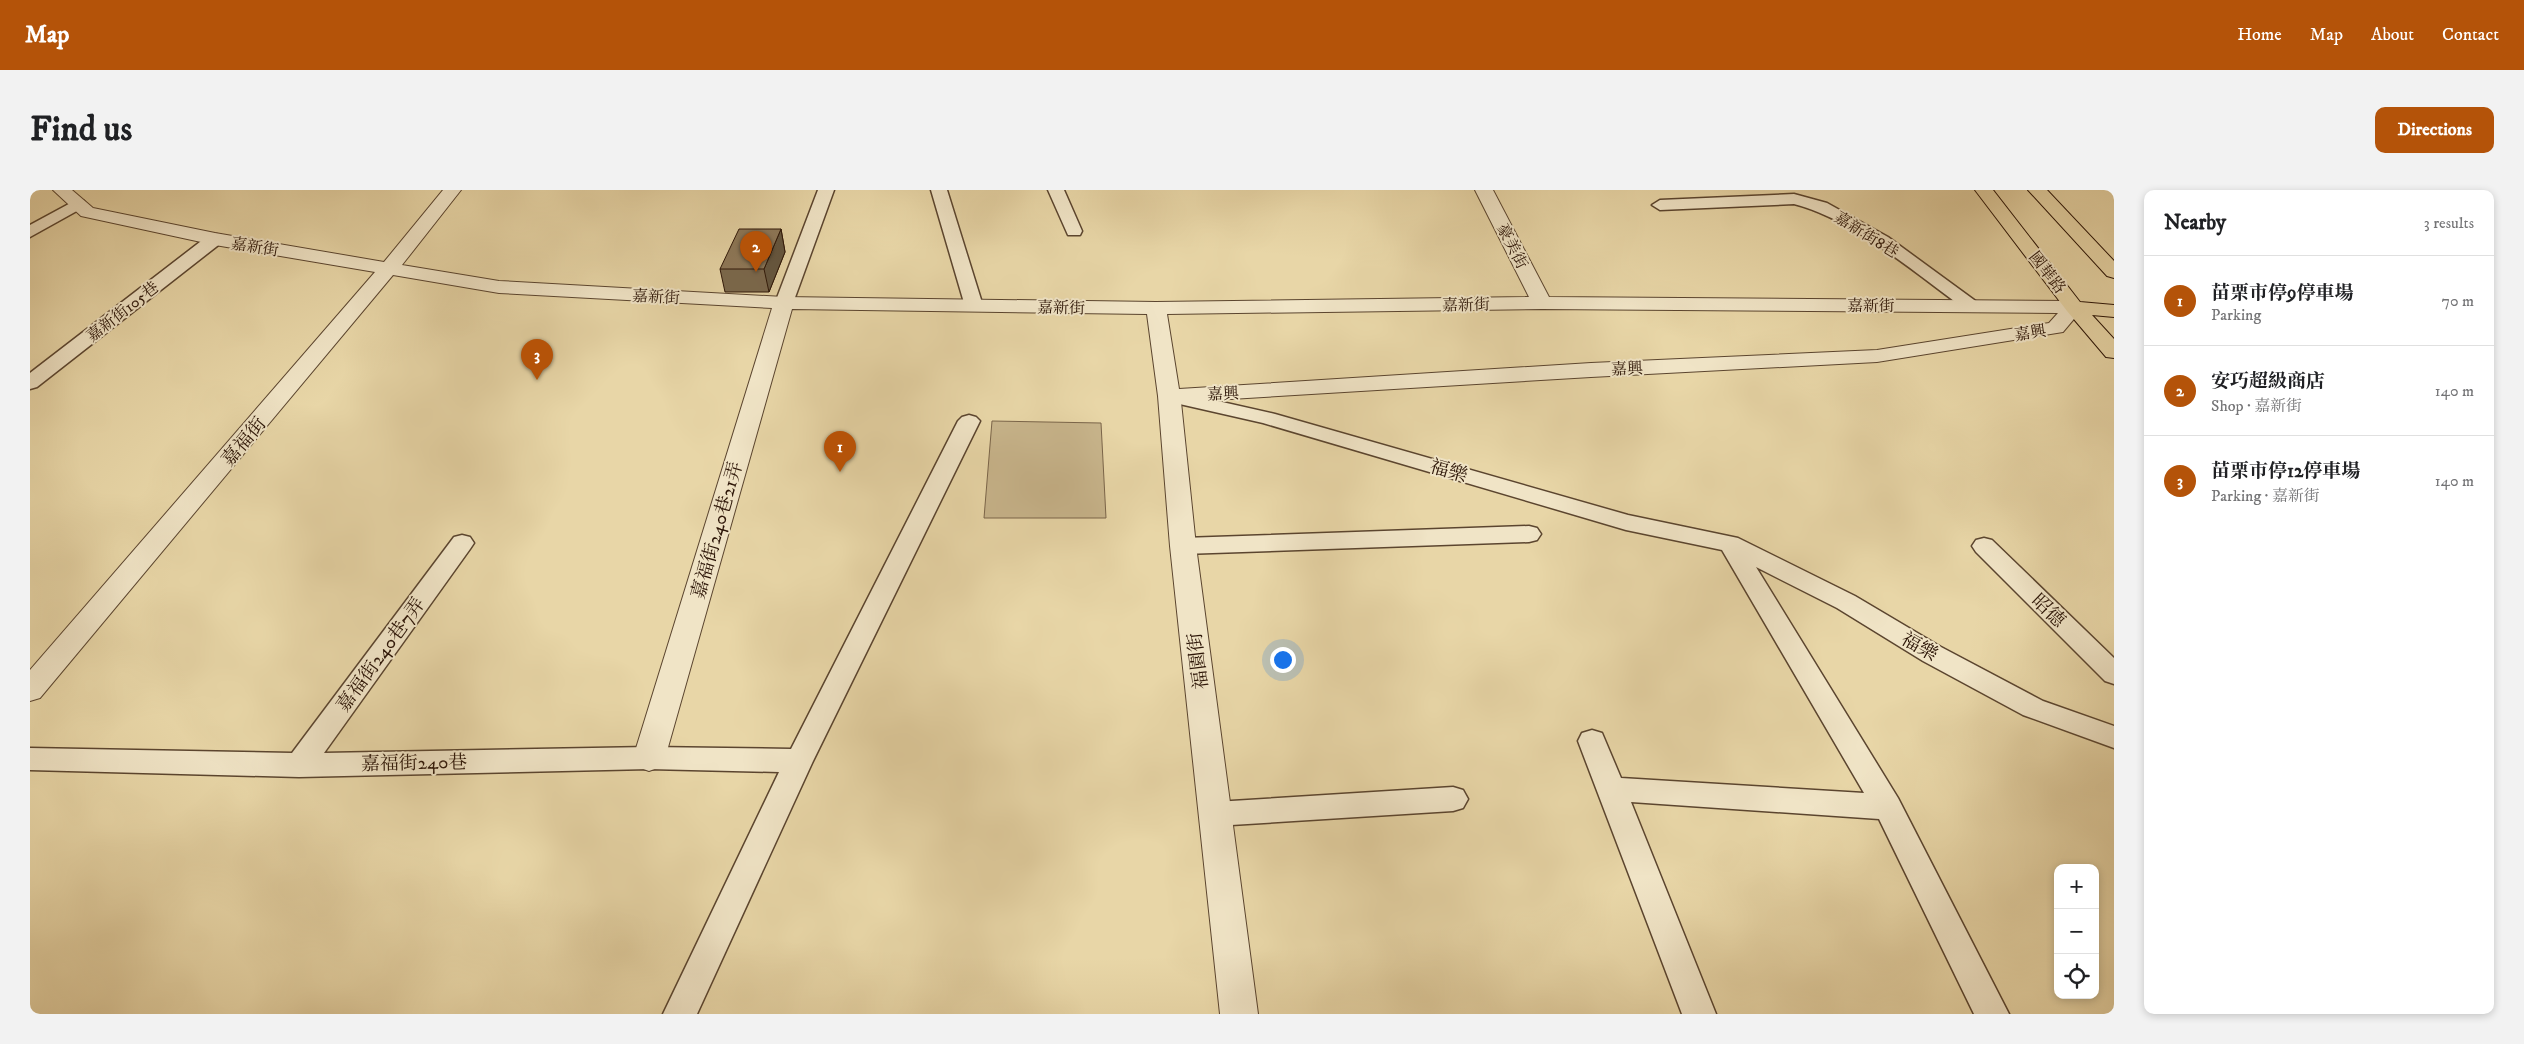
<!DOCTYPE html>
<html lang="en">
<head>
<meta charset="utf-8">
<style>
  :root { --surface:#fff; --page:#f2f2f2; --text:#202124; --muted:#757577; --line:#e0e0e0; --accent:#b45309 }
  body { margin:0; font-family:"IM FELL DW Pica","Noto Serif TC",serif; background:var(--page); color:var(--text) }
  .controls { position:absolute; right:15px; bottom:15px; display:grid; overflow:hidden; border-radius:10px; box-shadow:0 2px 8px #0003 }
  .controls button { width:45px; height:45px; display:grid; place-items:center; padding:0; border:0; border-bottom:1px solid var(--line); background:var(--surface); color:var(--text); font:25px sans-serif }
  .you { position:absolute; left:1252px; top:469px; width:18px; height:18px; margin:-12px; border:4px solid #fff; border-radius:50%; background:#1a73e8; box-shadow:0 0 0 8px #1a73e833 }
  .badge { display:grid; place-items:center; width:32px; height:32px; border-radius:50%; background:var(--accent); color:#fff; font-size:16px; font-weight:700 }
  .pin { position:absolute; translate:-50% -41px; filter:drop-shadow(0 1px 2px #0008) }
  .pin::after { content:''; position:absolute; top:26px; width:18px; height:15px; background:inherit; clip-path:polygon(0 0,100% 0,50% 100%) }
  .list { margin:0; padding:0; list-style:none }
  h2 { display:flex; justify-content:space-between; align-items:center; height:65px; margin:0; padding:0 20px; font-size:21px }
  h2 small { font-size:16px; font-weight:400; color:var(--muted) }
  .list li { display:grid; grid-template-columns:32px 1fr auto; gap:15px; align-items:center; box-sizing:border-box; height:90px; padding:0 20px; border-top:1px solid var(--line) }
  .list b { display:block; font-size:19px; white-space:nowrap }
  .list p { margin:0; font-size:16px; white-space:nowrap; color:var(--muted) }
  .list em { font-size:16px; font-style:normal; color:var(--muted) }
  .icon { flex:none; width:28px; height:28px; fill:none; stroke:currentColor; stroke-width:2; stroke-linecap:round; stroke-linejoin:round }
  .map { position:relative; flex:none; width:2084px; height:824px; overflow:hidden; border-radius:10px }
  header { display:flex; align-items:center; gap:30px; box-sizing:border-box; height:70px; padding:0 25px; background:var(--accent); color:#fff }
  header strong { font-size:24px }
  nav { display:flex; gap:28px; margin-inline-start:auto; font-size:18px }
  .intro { display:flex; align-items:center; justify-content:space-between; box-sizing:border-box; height:120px; padding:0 30px }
  h1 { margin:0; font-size:35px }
  .button { padding:12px 22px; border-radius:10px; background:var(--accent); color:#fff; font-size:18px; font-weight:700 }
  main { display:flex; gap:30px; padding:0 30px }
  aside { flex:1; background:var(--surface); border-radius:10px; box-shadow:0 2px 8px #0003 }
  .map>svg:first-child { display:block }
  .green { fill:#c8b58c; stroke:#7a654a }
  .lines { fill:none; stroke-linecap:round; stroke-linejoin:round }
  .service-casing { stroke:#5b452f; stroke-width:3 }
  .minor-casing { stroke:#5b452f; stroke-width:2 }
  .primary-casing { stroke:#2c1507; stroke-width:2 }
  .service { fill:#f0e4c6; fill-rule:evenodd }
  .minor { fill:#f0e4c6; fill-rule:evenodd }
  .primary { fill:#e8d6a7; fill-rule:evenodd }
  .wall { fill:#7a684d; stroke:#2c1507 }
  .shaded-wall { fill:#63553f; stroke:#2c1507 }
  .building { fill:#8e795a; stroke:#2c1507 }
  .labels { text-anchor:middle; stroke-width:4; stroke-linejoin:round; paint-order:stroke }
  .far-street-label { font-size:16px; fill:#2c1507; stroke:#f0e4c6 }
  .street-label { font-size:19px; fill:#2c1507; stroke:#f0e4c6 }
</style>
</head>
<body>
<header>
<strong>Map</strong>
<nav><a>Home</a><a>Map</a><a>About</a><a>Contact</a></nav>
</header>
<div class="intro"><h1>Find us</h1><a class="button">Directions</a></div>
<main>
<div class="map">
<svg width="2084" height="824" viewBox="0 0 2084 824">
  <rect width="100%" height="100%" fill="#e8d6a7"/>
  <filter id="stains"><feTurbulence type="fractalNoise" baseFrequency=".004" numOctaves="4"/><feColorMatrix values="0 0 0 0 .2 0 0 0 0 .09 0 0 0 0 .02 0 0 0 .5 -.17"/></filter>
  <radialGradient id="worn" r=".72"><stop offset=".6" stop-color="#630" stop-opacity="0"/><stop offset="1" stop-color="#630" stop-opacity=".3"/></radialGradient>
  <path class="green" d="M 962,231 L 1071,233 L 1076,328 L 954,328 Z"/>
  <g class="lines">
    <g class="service-casing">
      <path id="service" d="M 788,0 L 804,0 L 763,113 L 761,117 L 747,117 L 745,113 Z
        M 901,0 L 917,0 L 953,116 L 951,120 L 937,120 L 935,116 Z
        M 1018,0 L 1034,0 L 1052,41 L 1050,45 L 1038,45 Z
        M 1764,4 L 1797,13 L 1858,47 L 1951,115 L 1949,119 L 1935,119 C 1885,83 1823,29 1764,14 L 1630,20 L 1622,15 L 1630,10 Z
        M 48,9 L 54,11 L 56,14 L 54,17 L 0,47 L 0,35 Z
        M 185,44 L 191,45 L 193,49 L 191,53 L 7,197 L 0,199 L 0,183 L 179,45 Z
        M 1139,200 L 1245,224 L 1598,325 L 1708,348 L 1825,406 L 1911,457 L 2013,511 L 2084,536 L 2084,558 L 1993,525 L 1893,471 L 1807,418 L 1726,377 L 1868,608 L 1979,824 L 1944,824 L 1849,629 L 1601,612 L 1686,824 L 1652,824 L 1548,551 L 1552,543 L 1562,540 L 1572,543 L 1591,588 L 1834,603 L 1692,360 L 1596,340 L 1233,233 L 1132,210 L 1129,206 L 1132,202 Z
        M 939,225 L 946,227 L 950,231 L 783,571 L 667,824 L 633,824 L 749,582 L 619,579 L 269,587 L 0,580 L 0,558 L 262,563 L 424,347 L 432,345 L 440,347 L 444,353 L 440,359 L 294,563 L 619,557 L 761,559 L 928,231 L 932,227 Z
        M 1499,336 L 1507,338 L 1511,344 L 1507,350 L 1499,352 L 1153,364 L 1145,362 L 1141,356 L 1145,350 L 1153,348 Z
        M 1954,348 L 1962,350 L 2084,468 L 2084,494 L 2075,491 L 1946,362 L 1942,356 L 1946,350 Z
        M 1423,597 L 1433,600 L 1438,609 L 1433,618 L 1423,621 L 1185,636 L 1175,633 L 1170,624 L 1175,615 L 1185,612 Z"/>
    </g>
    <g class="minor-casing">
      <path id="minor" d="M 23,0 L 42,0 L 63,18 L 185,43 L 354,72 L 413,0 L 431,0 L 372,75 L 469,91 L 754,107 L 1126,112 L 1499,107 L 1445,0 L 1463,0 L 1519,107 L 2044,111 L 2051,113 L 2054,117 L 2033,142 L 1847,172 L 1561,187 L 1151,212 L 1166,356 L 1228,824 L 1190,824 L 1140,356 L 1128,206 L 1117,124 L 762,119 L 635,568 L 630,577 L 619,581 L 608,577 L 603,568 L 742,118 L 469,103 L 363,85 L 10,508 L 0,511 L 0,480 L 345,82 L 185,55 L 51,26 ZM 1512,119 L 2028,123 L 2019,133 L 1847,160 L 1561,173 L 1149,199 L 1137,124 Z"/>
    </g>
    <g class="primary-casing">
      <path id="primary" d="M 1945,0 L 1963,0 L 2050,112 L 2084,115 L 2084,127 L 2062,125 L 2084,149 L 2084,168 L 2076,167 L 2037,121 Z
        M 1998,0 L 2017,0 L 2084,71 L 2084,88 L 2077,86 Z"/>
    </g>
    <use href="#service" class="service"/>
    <use href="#minor" class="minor"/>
    <use href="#primary" class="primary"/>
  </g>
  <path class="wall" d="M 751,39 L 755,62 L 739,102 L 695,102 L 690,79 Z"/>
  <path class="shaded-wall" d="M 751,39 L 755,62 L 739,102 L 734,79 Z"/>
  <path class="building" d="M 709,39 L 751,39 L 734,79 L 690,79 Z"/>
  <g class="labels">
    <g class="far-street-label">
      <text transform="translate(1837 44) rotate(32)" y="6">嘉新街8巷</text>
      <text transform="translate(225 56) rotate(9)" y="6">嘉新街</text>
      <text transform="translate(1483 56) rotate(63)" y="6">豪美街</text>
      <text transform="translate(2018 82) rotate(52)" y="6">國華路</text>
      <text transform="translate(626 106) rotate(3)" y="6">嘉新街</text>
      <text transform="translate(1436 114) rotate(-1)" y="6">嘉新街</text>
      <text x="1841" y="121">嘉新街</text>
      <text transform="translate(1031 117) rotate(1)" y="6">嘉新街</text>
      <text transform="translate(92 121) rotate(-38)" y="6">嘉新街105巷</text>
      <text transform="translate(2000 142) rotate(-9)" y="6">嘉興</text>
      <text transform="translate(1597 178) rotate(-3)" y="6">嘉興</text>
      <text transform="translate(1193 203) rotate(-3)" y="6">嘉興</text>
    </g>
    <g class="street-label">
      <text transform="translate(213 251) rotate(-50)" y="7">嘉福街</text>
      <text transform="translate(1419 280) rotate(16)" y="7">福樂</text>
      <text transform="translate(686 340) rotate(-74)" y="7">嘉福街240巷21弄</text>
      <text transform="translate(2019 420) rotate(44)" y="7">昭德</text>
      <text transform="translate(1890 456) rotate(30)" y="7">福樂</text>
      <text transform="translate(350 464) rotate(-54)" y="7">嘉福街240巷7弄</text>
      <text transform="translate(1167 471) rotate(-97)" y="7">福園街</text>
      <text transform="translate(384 572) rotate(-1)" y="7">嘉福街240巷</text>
    </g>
  </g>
  <rect width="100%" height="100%" filter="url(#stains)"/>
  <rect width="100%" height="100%" fill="url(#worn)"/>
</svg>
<div class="controls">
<button>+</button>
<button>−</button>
<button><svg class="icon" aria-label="locate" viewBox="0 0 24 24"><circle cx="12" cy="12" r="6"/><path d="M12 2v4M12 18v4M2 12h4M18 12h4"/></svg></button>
</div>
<div class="you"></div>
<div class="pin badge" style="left:810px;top:282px">1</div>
<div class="pin badge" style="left:726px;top:82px">2</div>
<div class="pin badge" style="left:507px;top:190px">3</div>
</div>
<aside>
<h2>Nearby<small>3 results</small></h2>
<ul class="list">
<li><span class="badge">1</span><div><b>苗栗市停9停車場</b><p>Parking</p></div><em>70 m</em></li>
<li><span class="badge">2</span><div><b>安巧超級商店</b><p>Shop · 嘉新街</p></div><em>140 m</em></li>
<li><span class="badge">3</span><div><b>苗栗市停12停車場</b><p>Parking · 嘉新街</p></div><em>140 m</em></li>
</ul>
</aside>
</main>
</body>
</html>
